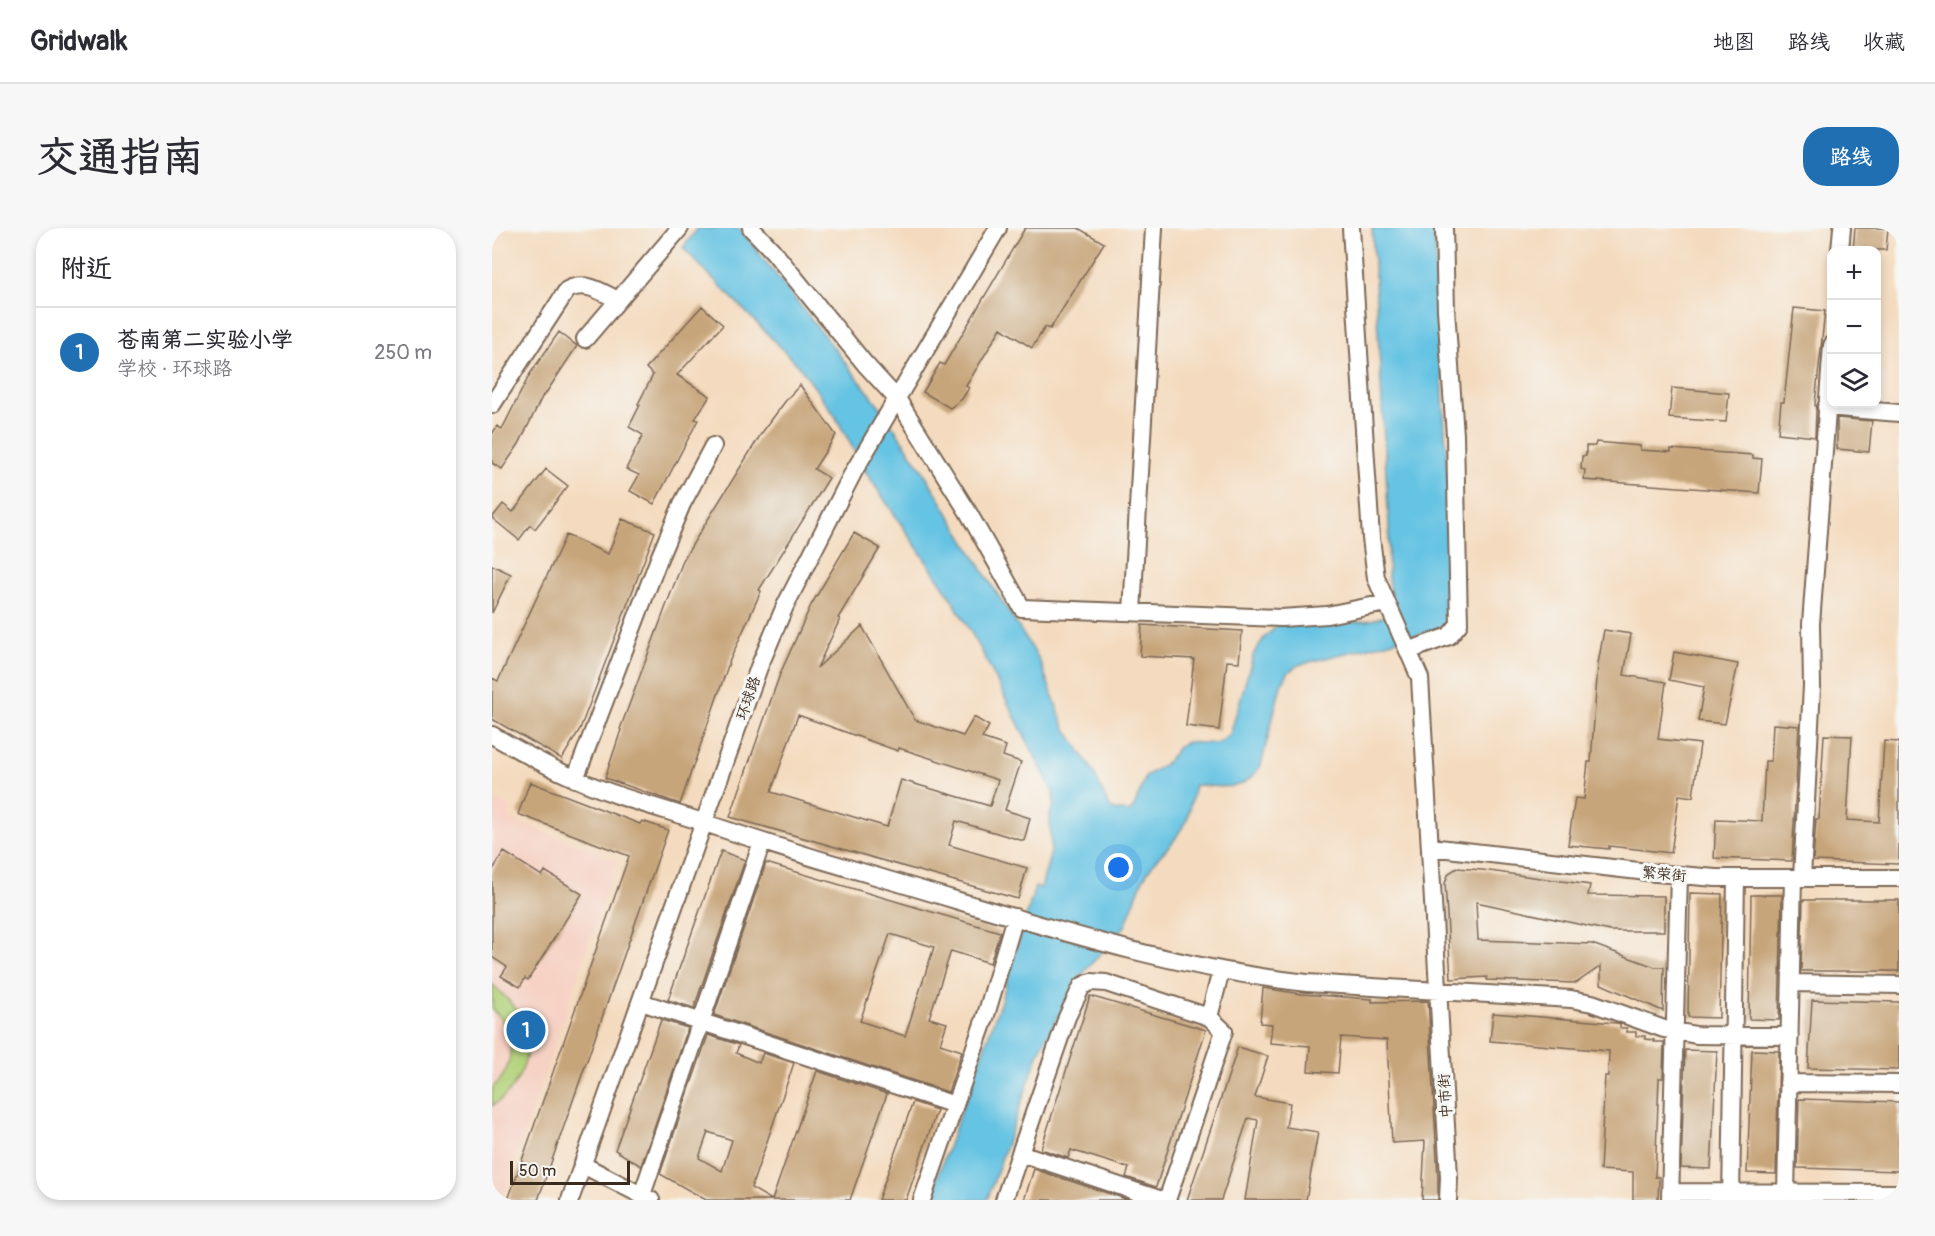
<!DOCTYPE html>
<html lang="zh">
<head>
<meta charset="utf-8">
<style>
  :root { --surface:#fff; --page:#f7f7f7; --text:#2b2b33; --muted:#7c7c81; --line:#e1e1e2; --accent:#1f6fb2 }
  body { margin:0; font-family:Pangolin,"LXGW WenKai TC",sans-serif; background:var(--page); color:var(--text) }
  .controls { position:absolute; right:18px; top:18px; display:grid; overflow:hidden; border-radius:12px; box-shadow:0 3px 9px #0003 }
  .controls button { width:54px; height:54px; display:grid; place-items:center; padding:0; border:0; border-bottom:2px solid var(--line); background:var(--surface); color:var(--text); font:30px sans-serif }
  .scale { position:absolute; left:18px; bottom:15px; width:120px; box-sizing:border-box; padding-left:6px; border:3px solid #3b2a1e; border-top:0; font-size:16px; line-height:21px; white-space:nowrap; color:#3b2a1e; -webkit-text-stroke:4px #f6f6f2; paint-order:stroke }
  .you { position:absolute; left:627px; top:640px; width:21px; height:21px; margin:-15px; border:4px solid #fff; border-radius:50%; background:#1a73e8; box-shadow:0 0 0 9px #1a73e833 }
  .badge { display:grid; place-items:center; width:39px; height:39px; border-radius:50%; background:var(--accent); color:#fff; font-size:20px; font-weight:700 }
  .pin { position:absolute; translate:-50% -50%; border:3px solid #fff; box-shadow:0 2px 6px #0006 }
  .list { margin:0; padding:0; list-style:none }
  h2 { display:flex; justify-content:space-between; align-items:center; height:78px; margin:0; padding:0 24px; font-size:26px }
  h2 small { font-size:20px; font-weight:400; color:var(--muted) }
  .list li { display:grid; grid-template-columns:39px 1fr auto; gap:18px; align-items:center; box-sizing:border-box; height:90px; padding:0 24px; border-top:2px solid var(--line) }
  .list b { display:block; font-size:22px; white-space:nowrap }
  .list p { margin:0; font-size:20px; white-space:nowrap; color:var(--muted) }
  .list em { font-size:20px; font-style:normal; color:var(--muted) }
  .icon { flex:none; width:33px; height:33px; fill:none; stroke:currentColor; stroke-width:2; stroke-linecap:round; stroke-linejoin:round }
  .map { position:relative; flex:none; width:1407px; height:972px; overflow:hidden; border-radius:24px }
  header { display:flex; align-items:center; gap:36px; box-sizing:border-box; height:84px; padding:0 30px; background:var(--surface); border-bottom:2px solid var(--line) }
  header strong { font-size:28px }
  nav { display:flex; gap:33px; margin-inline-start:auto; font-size:21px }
  .intro { display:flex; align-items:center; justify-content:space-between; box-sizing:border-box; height:144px; padding:0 36px }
  h1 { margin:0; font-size:42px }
  .button { padding:15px 27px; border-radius:24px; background:var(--accent); color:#fff; font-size:21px; font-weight:700 }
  main { display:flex; gap:36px; padding:0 36px }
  aside { flex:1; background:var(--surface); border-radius:24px; box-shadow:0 3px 9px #0003 }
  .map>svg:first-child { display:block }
  .built { fill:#f6d2c4 }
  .green { fill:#b1d178; stroke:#767e4b; stroke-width:1.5 }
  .water { fill:#65c3e3; stroke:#507680; stroke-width:1.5 }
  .building { fill:#c7a57a; fill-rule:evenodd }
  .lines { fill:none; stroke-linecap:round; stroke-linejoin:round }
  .minor-casing { stroke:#7c6856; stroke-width:20 }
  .minor { stroke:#fff; stroke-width:16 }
  .labels { text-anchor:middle; stroke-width:6; stroke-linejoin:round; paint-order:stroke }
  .street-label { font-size:15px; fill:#3b2a1e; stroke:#f6f6f2 }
</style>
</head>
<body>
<header>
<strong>Gridwalk</strong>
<nav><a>地图</a><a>路线</a><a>收藏</a></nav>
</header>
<div class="intro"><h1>交通指南</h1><a class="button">路线</a></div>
<main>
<aside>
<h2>附近<small></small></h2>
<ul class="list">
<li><span class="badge">1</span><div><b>苍南第二实验小学</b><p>学校 · 环球路</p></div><em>250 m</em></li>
</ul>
</aside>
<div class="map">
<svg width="1407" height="972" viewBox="0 0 1407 972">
  <rect width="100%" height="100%" fill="#f6f6f2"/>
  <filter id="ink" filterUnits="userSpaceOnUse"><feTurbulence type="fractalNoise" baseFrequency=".0167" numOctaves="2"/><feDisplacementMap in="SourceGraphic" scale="12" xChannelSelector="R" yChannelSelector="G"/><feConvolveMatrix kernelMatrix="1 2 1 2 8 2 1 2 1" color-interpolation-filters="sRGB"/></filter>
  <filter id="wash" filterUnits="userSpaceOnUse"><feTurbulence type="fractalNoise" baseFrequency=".008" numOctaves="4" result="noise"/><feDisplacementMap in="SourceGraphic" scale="24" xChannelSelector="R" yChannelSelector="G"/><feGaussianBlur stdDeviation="1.35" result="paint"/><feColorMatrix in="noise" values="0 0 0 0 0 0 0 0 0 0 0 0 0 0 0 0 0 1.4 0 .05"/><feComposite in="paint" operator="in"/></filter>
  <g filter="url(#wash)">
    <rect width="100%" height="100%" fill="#f4dbbf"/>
    <path class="built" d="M 0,568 L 19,579 L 16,590 L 125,632 L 10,972 L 0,972 Z"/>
    <path class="green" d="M 0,756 C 8,765 20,774 26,784 C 47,816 30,859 0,878 L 0,860 C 19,845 24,817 12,795 C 9,790 3,785 0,780 C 0,775 0,763 0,756 Z"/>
    <path class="water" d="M 206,0 L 247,0 L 386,176 L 431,243 L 497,353 L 547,431 L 572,498 L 601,543 L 617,578 L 622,582 L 637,584 L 642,579 L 654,548 L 674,535 L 687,518 L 695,514 L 725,516 L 738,507 L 762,425 L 772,410 L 786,397 C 823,387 865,404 901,384 L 896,350 L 897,298 L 880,0 L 942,0 L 959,312 L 961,386 L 954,396 L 941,403 L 806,437 L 796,445 L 789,457 L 769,537 C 752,566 732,558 703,557 L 695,592 L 681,614 L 663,633 L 651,651 L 633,698 L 585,752 L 547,824 L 495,972 L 437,972 L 509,773 L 543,659 L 549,660 L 559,624 L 558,586 L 562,577 L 561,564 L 487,418 L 458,368 L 375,246 L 342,186 L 307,138 L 191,20 Z"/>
    <g id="blocks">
      <path class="building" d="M 533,0 L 586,0 L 612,15 L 558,101 L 553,99 L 540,120 L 509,100 L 474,158 L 477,160 L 470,171 L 458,180 L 431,164 L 448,135 L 452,137 Z
        M 1363,0 L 1396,0 L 1394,22 L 1361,22 Z
        M 210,78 L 231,97 L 185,147 L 218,168 L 203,191 L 206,192 L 162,276 L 138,263 L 147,247 L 134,241 L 151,207 L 137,199 L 148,177 L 146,176 L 161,147 L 154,140 Z
        M 1302,80 L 1333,83 L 1323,176 L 1324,183 L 1323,209 L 1286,205 L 1289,174 L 1292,174 Z
        M 67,104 L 85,118 L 52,168 L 51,167 L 27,216 L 10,241 L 0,235 L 0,206 L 5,198 L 10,201 L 38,146 Z
        M 308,157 L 344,207 L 322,241 L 337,250 L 267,362 L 269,363 L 238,432 L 188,576 L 113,550 L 129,502 L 128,501 L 192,330 L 269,206 L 295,171 Z
        M 1180,160 L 1237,165 L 1234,194 L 1177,190 Z
        M 1345,190 L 1380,193 L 1377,224 L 1345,221 Z
        M 1104,214 L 1148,218 L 1148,222 L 1179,224 L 1179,221 L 1261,227 L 1261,230 L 1270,231 L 1267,265 L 1092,252 L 1093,242 L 1089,241 L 1090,228 L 1094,228 L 1094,218 L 1103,218 Z
        M 54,241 L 76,258 L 43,301 L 38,297 L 27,312 L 0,290 L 11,276 L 21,284 Z
        M 130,291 L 163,304 L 88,501 L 70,531 L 0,491 L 0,450 L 6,453 L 74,307 L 116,326 Z
        M 362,305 L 388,320 L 346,390 L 348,391 L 325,440 L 370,398 L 423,492 L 471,508 L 482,489 L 497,498 L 490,510 L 514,518 L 511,528 L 529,534 L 513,582 L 538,590 L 532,613 L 464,593 L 457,617 L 535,640 L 526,671 L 238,589 L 288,446 L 319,377 ZM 306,487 L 406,523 L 407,520 L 506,552 L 498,578 L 409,552 L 395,599 L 279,564 Z
        M 0,337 L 19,346 L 0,385 Z
        M 650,397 L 750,403 L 747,434 L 735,433 L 727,502 L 694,498 L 702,431 L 648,428 Z
        M 1112,402 L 1139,406 L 1132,447 L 1174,454 L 1166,511 L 1208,516 L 1201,569 L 1187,567 L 1179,625 L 1117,618 L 1117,621 L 1076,617 L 1083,570 L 1092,571 L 1096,534 L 1099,534 L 1106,436 Z
        M 1182,424 L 1246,436 L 1233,496 L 1206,493 L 1212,459 L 1177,452 Z
        M 1281,496 L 1307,498 L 1300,633 L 1222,630 L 1224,591 L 1270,593 L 1273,533 L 1279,533 Z
        M 1332,507 L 1360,508 L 1355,592 L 1387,594 L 1392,513 L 1407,514 L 1407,636 L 1321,633 L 1324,591 L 1327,591 Z
        M 38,554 L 148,596 L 150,593 L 176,602 L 46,972 L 16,972 L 137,628 L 26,586 Z
        M 229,623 L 253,632 L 202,780 L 176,772 Z
        M 12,624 L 50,648 L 53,643 L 90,666 L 36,752 L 33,750 L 28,759 L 9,748 L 15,739 L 0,729 L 0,643 Z
        M 274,635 L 508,704 L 498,735 L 459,723 L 437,790 L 455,795 L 448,816 L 470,823 L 456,864 L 222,787 ZM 398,706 L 442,719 L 413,808 L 368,793 Z
        M 965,640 L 990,642 L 1098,657 L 1096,667 L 1172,668 L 1172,703 L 1118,703 L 984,674 L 986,712 L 1100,716 L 1163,739 L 1172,739 L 1171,783 L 1109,756 L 1109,738 L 1084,755 L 995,752 L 995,749 L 959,751 L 953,655 L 957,645 Z
        M 1198,665 L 1230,666 L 1227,790 L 1196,789 Z
        M 1259,667 L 1290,667 L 1287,792 L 1257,791 Z
        M 1311,672 L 1407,672 L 1407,743 L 1309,743 Z
        M 771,760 L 809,766 L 880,771 L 880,774 L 936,773 L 946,949 L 946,972 L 930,972 L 933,913 L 900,915 L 895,812 L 849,809 L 846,845 L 816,843 L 818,818 L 778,815 L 780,796 L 768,795 Z
        M 598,768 L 714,802 L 664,959 L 634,949 L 637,940 L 579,922 L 576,930 L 549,921 Z
        M 1320,772 L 1407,774 L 1407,842 L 1316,840 Z
        M 1001,785 L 1124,795 L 1128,796 L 1128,800 L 1135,800 L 1135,804 L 1144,804 L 1144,808 L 1153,808 L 1153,811 L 1162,812 L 1162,814 L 1172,814 L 1171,850 L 1167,850 L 1163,949 L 1167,949 L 1166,972 L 1141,972 L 1141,944 L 1108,942 L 1113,848 L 1116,848 L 1117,823 L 998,813 Z
        M 169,792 L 196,800 L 149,938 L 123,922 Z
        M 216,807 L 247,817 L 244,825 L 267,835 L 271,825 L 302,835 L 259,960 L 280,972 L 325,843 L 395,866 L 358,972 L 214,972 L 168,946 ZM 216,904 L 240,912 L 230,943 L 207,930 Z
        M 746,819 L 776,828 L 763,869 L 798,875 L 794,899 L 826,904 L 814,972 L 753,972 L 766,892 L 756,890 L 729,972 L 695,972 Z
        M 1193,822 L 1225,823 L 1219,941 L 1189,940 Z
        M 1260,822 L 1287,823 L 1284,946 L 1255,945 Z
        M 1307,871 L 1407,874 L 1407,943 L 1305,940 Z
        M 421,874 L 445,882 L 414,972 L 386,972 Z
        M 542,941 L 569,950 L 637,972 L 532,972 Z"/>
    </g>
  </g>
  <g filter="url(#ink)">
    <use href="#blocks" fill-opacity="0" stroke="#7c6856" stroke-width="1.5"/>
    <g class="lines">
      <g class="minor-casing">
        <path id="minor" d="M 259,0 L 280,22 L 373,136 L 406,172 L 476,284 L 530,380 L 789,390 L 835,387 L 894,375
          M 859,0 L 879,310 L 884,350 L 928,450 L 957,949 L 956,972
          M 1348,22 L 1350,0
          M 93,111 L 188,0
          M 0,177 L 75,62 C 93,52 109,64 126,72
          M 1334,179 L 1407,185
          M 640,384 L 662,0
          M 916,423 L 957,408 L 967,396 L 963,207 L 954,82 L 952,0
          M 0,507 C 26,522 52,537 80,549 C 117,566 157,577 195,589 C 260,611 324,631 390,650 C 530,691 669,739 815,755 L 1079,771 L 1100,775 L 1172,801 L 1204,807 L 1298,808
          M 83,551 L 168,328 L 190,276 L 221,218
          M 938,619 L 1164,645 L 1224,650 L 1407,650
          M 1310,650 L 1320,458 L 1319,396 L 1340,117
          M 1299,755 L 1407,757
          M 149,774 L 463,877
          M 717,789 L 729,743
          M 1296,855 L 1407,856
          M 528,925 L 670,972
          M 91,937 L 159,972
          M 1178,964 L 1407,965
          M 1294,965 L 1301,650
          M 150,967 L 270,614
          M 78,972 L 267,439 L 293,378 L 362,243 L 506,0
          M 430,972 L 494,787 L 523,689
          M 512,972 L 575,789 L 590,758 L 599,754 L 614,755 L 717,789 L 732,803 L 675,972
          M 1178,972 L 1187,647
          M 1239,972 L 1244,650"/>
      </g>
      <use href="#minor" class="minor"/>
    </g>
  </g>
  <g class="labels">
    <g class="street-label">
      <text transform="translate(256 470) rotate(-71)" y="5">环球路</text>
      <text transform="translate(1172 646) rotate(5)" y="5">繁荣街</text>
      <text transform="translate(953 868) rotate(-93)" y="5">中市街</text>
    </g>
  </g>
</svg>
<div class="controls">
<button>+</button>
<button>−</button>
<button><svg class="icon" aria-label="layers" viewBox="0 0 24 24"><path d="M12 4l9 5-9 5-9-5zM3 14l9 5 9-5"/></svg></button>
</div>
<div class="scale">50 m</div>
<div class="you"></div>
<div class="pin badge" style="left:34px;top:802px">1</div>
</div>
</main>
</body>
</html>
